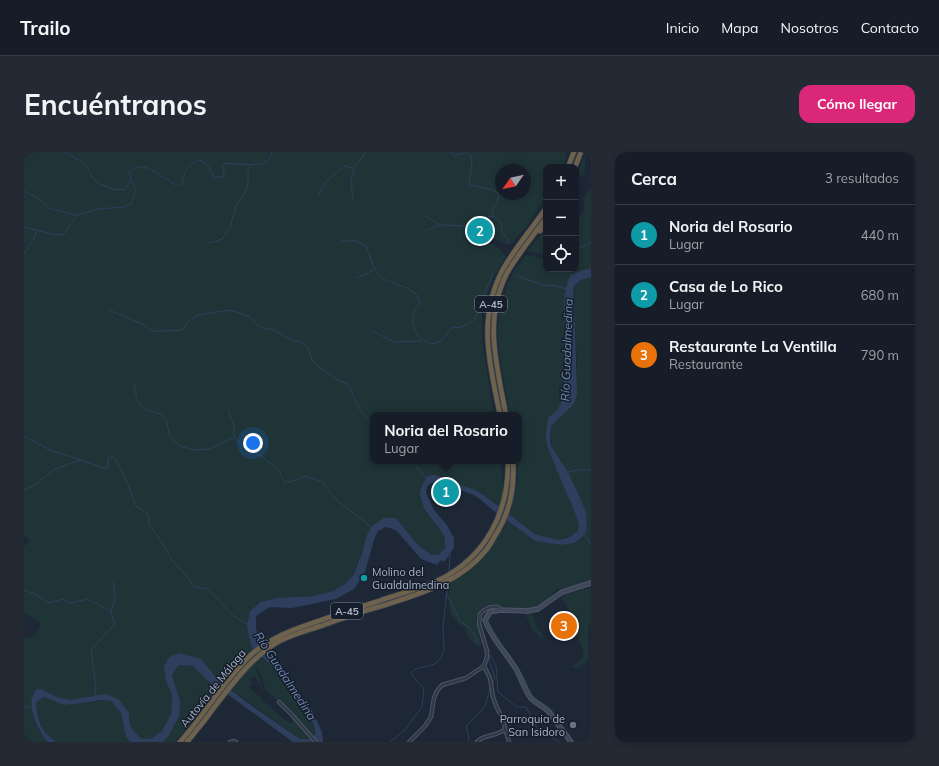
<!DOCTYPE html>
<html lang="es">
<head>
<meta charset="utf-8">
<style>
  :root { --surface:#161d28; --page:#232a34; --text:#f1f3f6; --muted:#9ea2a8; --line:#353b45; --accent:#db2777 }
  body { margin:0; font-family:Mulish,sans-serif; background:var(--page); color:var(--text) }
  .controls { position:absolute; right:12px; top:12px; display:grid; overflow:hidden; border-radius:8px; box-shadow:0 2px 6px #0003 }
  .controls button { width:36px; height:36px; display:grid; place-items:center; padding:0; border:0; border-bottom:1px solid var(--line); background:var(--surface); color:var(--text); font:20px sans-serif }
  .compass { position:absolute; left:471px; top:12px; width:36px; height:36px; border-radius:50%; background:var(--surface); box-shadow:0 2px 6px #0003; rotate:236deg }
  .you { position:absolute; left:229px; top:291px; width:14px; height:14px; margin:-10px; border:3px solid #fff; border-radius:50%; background:#1a73e8; box-shadow:0 0 0 6px #1a73e833 }
  .badge { display:grid; place-items:center; width:26px; height:26px; border-radius:50%; background:var(--accent); color:#fff; font-size:13px; font-weight:700 }
  .pin { position:absolute; translate:-50% -50%; border:2px solid #fff; box-shadow:0 1px 4px #0006 }
  .popup { position:absolute; left:346px; top:260px; width:152px; height:52px; box-sizing:border-box; display:grid; place-content:center; border-radius:8px; background:var(--surface); filter:drop-shadow(0 1px 3px #0005); font-size:13px; white-space:nowrap; color:var(--muted) }
  .popup b { font-size:15px; color:var(--text) }
  .popup::after { content:''; position:absolute; left:50%; top:100%; margin-left:-8px; border:8px solid transparent; border-top-color:var(--surface) }
  .list { margin:0; padding:0; list-style:none }
  h2 { display:flex; justify-content:space-between; align-items:center; height:52px; margin:0; padding:0 16px; font-size:17px }
  h2 small { font-size:13px; font-weight:400; color:var(--muted) }
  .list li { display:grid; grid-template-columns:26px 1fr auto; gap:12px; align-items:center; box-sizing:border-box; height:60px; padding:0 16px; border-top:1px solid var(--line) }
  .list b { display:block; font-size:15px; white-space:nowrap }
  .list p { margin:0; font-size:13px; white-space:nowrap; color:var(--muted) }
  .list em { font-size:13px; font-style:normal; color:var(--muted) }
  .icon { flex:none; width:22px; height:22px; fill:none; stroke:currentColor; stroke-width:2; stroke-linecap:round; stroke-linejoin:round }
  .map { position:relative; flex:none; width:567px; height:590px; overflow:hidden; border-radius:12px }
  header { display:flex; align-items:center; gap:24px; box-sizing:border-box; height:56px; padding:0 20px; background:var(--surface); border-bottom:1px solid var(--line) }
  header strong { font-size:19px }
  nav { display:flex; gap:22px; margin-inline-start:auto; font-size:14px }
  .intro { display:flex; align-items:center; justify-content:space-between; box-sizing:border-box; height:96px; padding:0 24px }
  h1 { margin:0; font-size:28px }
  .button { padding:10px 18px; border-radius:12px; background:var(--accent); color:#fff; font-size:14px; font-weight:700 }
  main { display:flex; gap:24px; padding:0 24px }
  aside { flex:1; background:var(--surface); border-radius:12px; box-shadow:0 2px 6px #0003 }
  .map>svg:first-child { display:block }
  .green { fill:#1f3437; fill-rule:evenodd }
  .water { fill:#2d3f5d }
  .lines { fill:none; stroke-linecap:round; stroke-linejoin:round }
  .stream { stroke:#2d3f5d; stroke-width:1 }
  .street-casing { stroke:#4e5665; stroke-width:4.5 }
  .secondary-casing { stroke:#4e5665; stroke-width:5.5 }
  .highway-casing { stroke:#3b4351; stroke-width:6 }
  .street { stroke:#303947; stroke-width:2.5 }
  .secondary { stroke:#3e485a; stroke-width:3.5 }
  .highway { stroke:#6e624d; stroke-width:4.5 }
  .culture-dot { fill:#0f9aa8; stroke:#161e2b; stroke-width:1.5 }
  .worship-dot { fill:#6b7280; stroke:#161e2b; stroke-width:1.5 }
  .labels { text-anchor:middle; stroke-width:3; stroke-linejoin:round; paint-order:stroke }
  .shield { fill:#161e2b; stroke:#7e8697; stroke-width:1 }
  .shield-label { font-size:10px; font-weight:bold; fill:#aab3c5 }
  .poi-label { font-size:11px; fill:#aab3c5; stroke:#161e2b; text-anchor:start }
  .street-label { font-size:11px; fill:#aab3c5; stroke:#161e2b }
  .water-label { font-size:12px; font-style:italic; fill:#6f88b0; stroke:#161e2b }
</style>
</head>
<body>
<header>
<strong>Trailo</strong>
<nav><a>Inicio</a><a>Mapa</a><a>Nosotros</a><a>Contacto</a></nav>
</header>
<div class="intro"><h1>Encuéntranos</h1><a class="button">Cómo llegar</a></div>
<main>
<div class="map">
<svg width="567" height="590" viewBox="0 0 567 590">
  <rect width="100%" height="100%" fill="#1d2736"/>
  <path class="green" d="M 0,0 L 543,0 L 541,9 L 538,15 L 522,15 L 522,45 L 504,73 L 489,90 L 485,93 L 468,86 L 469,75 L 458,69 L 443,77 L 443,81 L 449,84 L 452,89 C 468,90 472,91 482,105 L 469,127 L 463,142 L 458,161 L 458,188 L 470,263 L 349,263 L 349,309 L 477,309 L 479,337 L 490,339 L 494,326 L 493,309 L 495,309 L 495,263 L 486,263 L 476,208 L 473,182 L 475,163 L 483,133 L 491,117 L 502,103 L 512,105 L 522,108 L 522,117 L 552,117 L 552,67 C 563,62 561,56 559,46 L 567,36 L 567,117 L 559,118 L 542,137 L 540,148 L 541,195 L 539,246 L 522,284 L 539,333 L 550,358 L 555,373 L 553,380 L 544,386 L 534,388 L 511,382 L 461,344 L 451,338 L 412,323 L 403,324 L 397,336 L 415,376 L 422,385 L 421,396 L 414,403 L 408,403 L 395,394 L 372,366 L 348,374 C 342,386 339,398 334,411 C 333,415 331,419 329,422 C 310,453 268,439 239,450 C 234,452 230,456 226,459 L 223,473 L 237,505 L 244,510 L 286,563 L 292,581 L 290,584 L 269,562 L 244,540 L 241,537 L 239,527 L 232,514 L 231,515 L 236,526 L 239,538 L 238,538 L 236,532 L 231,524 L 226,527 L 229,531 L 225,535 L 236,545 L 238,549 L 242,551 L 253,561 L 265,571 L 269,570 L 266,566 L 268,565 L 288,586 L 287,588 L 276,587 L 194,528 L 186,519 L 156,501 L 142,529 L 148,543 L 147,562 L 138,579 L 128,586 L 118,587 C 108,579 105,574 105,561 L 81,542 L 46,548 L 33,545 L 19,538 L 8,545 L 8,558 L 14,577 L 24,590 L 0,590 L 0,486 C 10,486 15,480 16,471 L 3,462 L 0,461 L 0,394 L 3,392 L 5,388 L 0,384 ZM 477,18 L 501,18 L 501,42 L 477,42 Z
    M 561,0 L 562,0 L 561,15 L 559,25 L 555,24 L 552,30 C 552,20 559,10 561,0 Z
    M 522,77 L 522,104 L 503,99 Z
    M 567,125 L 567,429 L 555,433 L 537,436 L 531,439 L 525,446 L 512,456 L 498,457 L 469,452 L 459,455 L 454,460 L 452,467 L 457,491 L 457,494 L 453,494 C 448,489 442,484 441,476 C 422,467 424,449 425,431 C 452,415 469,397 483,369 L 511,389 L 538,393 L 558,385 L 553,339 L 544,320 L 527,294 L 527,274 L 550,252 L 553,214 L 551,175 L 549,141 L 550,134 L 557,128 Z
    M 567,436 L 567,466 L 564,477 L 565,505 L 562,510 L 553,517 L 550,516 L 548,514 C 551,512 555,511 557,508 C 564,501 553,485 549,478 L 540,485 L 538,483 L 542,480 L 541,478 L 552,469 L 537,446 L 544,441 Z
    M 508,460 L 513,476 L 517,480 L 520,485 L 516,487 L 515,483 L 508,478 L 501,461 Z
    M 465,465 L 466,469 L 465,471 L 501,525 L 508,541 L 512,546 L 525,554 L 530,559 L 533,566 L 537,571 L 541,578 L 532,567 L 529,561 L 524,555 L 508,545 L 492,515 L 464,472 L 464,470 Z
    M 155,513 L 169,514 L 184,529 L 194,535 L 160,580 L 150,590 L 139,590 L 144,585 L 156,549 L 148,523 Z
    M 20,545 L 40,553 L 51,552 L 77,548 L 87,549 L 97,561 L 102,585 L 106,590 L 32,590 C 16,578 14,568 12,549 Z"/>
  <path class="water" d="M 567,117 L 567,125 L 557,128 L 550,134 L 549,141 L 551,175 L 553,242 L 550,252 L 527,274 L 526,288 L 527,294 L 544,320 L 553,339 L 562,360 L 563,378 L 558,385 L 550,391 L 538,393 L 511,389 L 470,359 L 457,348 L 450,343 L 419,332 L 408,331 L 403,334 L 402,341 L 410,358 L 423,373 L 430,386 L 430,396 L 420,410 L 417,408 L 413,413 L 397,407 L 372,378 L 362,375 L 354,379 L 350,388 L 341,420 L 330,437 L 312,447 L 268,456 L 246,455 L 232,464 L 232,477 L 236,491 L 253,510 L 289,560 L 298,580 L 299,590 L 269,590 L 206,544 L 184,529 L 169,514 L 155,513 L 148,523 L 156,549 L 155,564 L 144,585 L 139,590 L 106,590 L 102,585 L 97,561 L 87,549 L 77,548 L 51,552 L 40,553 L 20,545 L 12,550 C 14,569 16,578 32,590 L 24,590 C 15,580 5,560 8,546 C 8,543 11,540 13,537 L 19,538 L 33,545 L 46,548 L 81,542 L 94,547 L 105,561 C 105,574 108,579 118,587 L 128,586 L 138,579 L 147,562 L 148,543 L 142,529 L 140,515 L 145,505 L 156,501 L 177,507 L 194,528 L 224,551 L 276,587 L 287,587 L 292,581 L 286,563 L 244,510 L 228,497 L 225,484 L 223,473 L 226,459 L 237,450 L 253,446 L 289,444 L 309,439 L 321,432 L 330,422 L 338,401 L 343,383 L 348,374 L 360,366 L 372,366 L 395,394 L 408,403 L 414,403 L 421,396 L 421,385 L 415,376 L 407,366 L 400,356 L 396,343 L 397,336 L 403,324 L 412,323 L 451,338 L 461,344 L 511,382 L 534,388 L 544,386 L 553,380 L 555,373 L 550,358 L 539,333 L 523,293 L 522,284 L 524,266 L 534,257 L 539,246 L 541,195 L 540,148 L 542,137 L 546,123 L 559,118 Z"/>
  <g class="lines">
    <path class="stream" d="M 41,0 L 61,12 L 69,26 L 74,31 L 88,37 L 100,38 L 107,29
      M 427,0 L 430,4 L 441,1 L 447,4 L 448,12 L 445,33 L 470,38 L 475,43 C 474,52 468,53 468,64 L 474,67 L 478,72 L 477,78 L 486,91
      M 0,39 L 17,48 L 26,57 L 53,63
      M 294,44 L 302,29 L 321,14 L 329,16
      M 329,46 L 327,30 L 330,16 L 342,0
      M 400,63 L 416,73
      M 0,75 L 31,83 L 40,82 L 52,65 L 56,62 L 74,57 L 99,55 L 107,52 C 115,37 109,35 105,20 C 109,17 114,14 119,15 C 127,16 145,29 153,34 L 158,33 C 160,19 162,14 176,8 L 185,15 L 190,26 L 200,24 L 200,21 L 198,12 C 210,10 234,16 244,9 C 246,6 247,3 248,0
      M 401,79 L 416,73 L 440,74 L 458,67 L 468,64
      M 317,89 L 332,89 L 342,94 L 351,118 L 359,127 L 383,136 L 392,142 L 396,151 C 393,155 389,160 389,165 C 387,180 402,198 417,189 C 421,186 424,180 427,176 L 438,175 L 450,168 L 469,121
      M 185,91 L 198,87 L 206,76 L 212,54 L 221,41 L 224,31 L 224,19 L 227,13
      M 552,93 L 556,96 L 567,91
      M 0,102 L 11,85 L 13,78
      M 493,124 L 519,133 L 531,134 L 543,137
      M 333,126 L 350,118
      M 85,158 L 120,173 L 128,179 L 135,179 L 157,178 L 162,175 L 162,171 L 174,163 L 206,158 L 215,161 L 226,165 L 234,174 L 242,177 L 248,177 L 266,187 L 279,191 L 284,196 L 288,208 L 297,217 L 314,228 L 324,232 C 332,248 333,260 349,271
      M 346,178 L 370,190 L 397,189
      M 110,231 C 114,254 113,257 138,262 L 142,268 L 146,285 L 156,294 L 169,298 L 186,297 L 210,285
      M 204,258 L 210,275 L 210,284 L 220,296 L 236,303 L 255,319 L 260,330 L 266,330 L 282,324 L 299,330 L 309,345 L 347,375
      M 0,285 L 11,290 L 26,298 L 57,308 L 79,316 L 84,316 L 84,306 L 89,305 L 93,310 L 104,333 L 112,354 L 124,362 L 125,373 L 136,387 L 148,408 L 161,422 L 171,435 L 183,437 L 195,448 L 207,462 L 216,468 L 224,472
      M 388,309 L 403,327
      M 544,320 L 554,318 L 567,318
      M 0,338 L 11,333 L 29,318 L 57,308
      M 560,381 L 567,392
      M 425,420 L 426,402
      M 0,438 L 11,442 L 25,451 L 38,447 L 46,451 L 63,447 L 81,456 L 87,460 L 91,472 L 67,498 L 72,535 L 71,544
      M 423,442 L 436,469 L 446,476 L 454,490
      M 87,459 L 91,446 L 89,430
      M 466,503 L 472,514 L 474,540 L 493,555 L 502,555 L 513,576 L 536,590
      M 466,503 L 465,508 L 471,526 L 468,532
      M 0,555 L 7,555
      M 366,590 L 381,578 L 398,555 L 400,537 L 391,527 L 387,521 L 391,517 L 411,512 L 417,506 L 420,498 L 419,475 L 424,431
      M 444,590 L 445,586 L 442,574 L 458,558 L 461,554 L 466,537"/>
    <g class="street-casing">
      <path id="street" d="M 476,458 L 476,456 C 469,453 461,456 456,462 L 455,472 L 463,499 L 463,505 L 460,514 L 466,526 L 469,545 L 473,556 L 478,565 L 485,590
        M 255,550 L 269,564 L 292,590
        M 206,590 L 210,589 L 212,590
        M 385,590 L 401,574 L 407,565 L 410,546 L 413,539 L 418,533 L 442,526 L 460,514
        M 453,590 C 457,585 462,585 468,583 C 473,582 477,580 481,578"/>
    </g>
    <g class="secondary-casing">
      <path id="secondary" d="M 547,590 L 525,560 C 520,554 510,551 506,545 C 500,536 497,526 492,517 C 482,501 467,486 461,468 L 466,460 L 476,458 L 503,459 L 514,457 L 538,440 L 567,431"/>
    </g>
    <g class="highway-casing">
      <path id="highway" d="M 544,15 L 550,0
        M 551,15 L 557,0
        M 516,79 L 522,72
        M 476,263 C 466,213 453,168 478,119 C 490,97 508,77 522,56
        M 482,263 C 473,214 459,168 483,121 C 494,102 509,84 522,66
        M 156,590 C 171,573 184,554 198,536 C 208,524 217,511 229,501 C 241,491 254,484 269,478 C 297,468 326,458 355,449 C 375,442 396,437 415,428 C 462,405 485,360 484,309
        M 163,590 C 174,577 185,563 195,549 C 212,527 228,506 252,491 C 266,483 282,479 297,474 C 318,466 339,459 361,453 C 398,441 437,430 463,397 C 466,393 468,389 471,384 C 485,362 491,336 489,309"/>
    </g>
    <use href="#street" class="street"/>
    <use href="#secondary" class="secondary"/>
    <use href="#highway" class="highway"/>
  </g>
  <circle class="culture-dot" cx="340" cy="426" r="4"/>
  <circle class="worship-dot" cx="549" cy="573" r="4"/>
  <g class="labels">
    <g class="shield">
      <rect x="451" y="144" width="32" height="16" rx="3"/>
      <rect x="307" y="451" width="32" height="16" rx="3"/>
    </g>
    <g class="shield-label">
      <text x="467" y="156">A-45</text>
      <text x="323" y="463">A-45</text>
    </g>
    <g class="poi-label">
      <text x="348" y="424">Molino del<tspan x="348" dy="13">Gualdalmedina</tspan></text>
      <text x="541" y="571" text-anchor="end">Parroquia de<tspan x="541" dy="13">San Isidoro</tspan></text>
    </g>
    <g class="street-label">
      <text transform="translate(189 536) rotate(-51)" y="4">Autovía de Málaga</text>
    </g>
    <g class="water-label">
      <text transform="translate(543 198) rotate(-88)" y="4">Río Guadalmedina</text>
      <text transform="translate(261 524) rotate(57)" y="4">Río Guadalmedina</text>
    </g>
  </g>
</svg>
<div class="controls">
<button>+</button>
<button>−</button>
<button><svg class="icon" aria-label="locate" viewBox="0 0 24 24"><circle cx="12" cy="12" r="6"/><path d="M12 2v4M12 18v4M2 12h4M18 12h4"/></svg></button>
</div>
<svg class="compass" viewBox="-18 -18 36 36"><path d="M0-13l5 13h-10z" fill="#e53935"/><path d="M0 13l5-13h-10z" fill="#9ea2a8"/></svg>
<div class="you"></div>
<div class="pin badge" style="left:422px;top:340px;background:#0f9aa8">1</div>
<div class="popup"><b>Noria del Rosario</b>Lugar</div>
<div class="pin badge" style="left:456px;top:79px;background:#0f9aa8">2</div>
<div class="pin badge" style="left:540px;top:474px;background:#e8710a">3</div>
</div>
<aside>
<h2>Cerca<small>3 resultados</small></h2>
<ul class="list">
<li><span class="badge" style="background:#0f9aa8">1</span><div><b>Noria del Rosario</b><p>Lugar</p></div><em>440 m</em></li>
<li><span class="badge" style="background:#0f9aa8">2</span><div><b>Casa de Lo Rico</b><p>Lugar</p></div><em>680 m</em></li>
<li><span class="badge" style="background:#e8710a">3</span><div><b>Restaurante La Ventilla</b><p>Restaurante</p></div><em>790 m</em></li>
</ul>
</aside>
</main>
</body>
</html>
